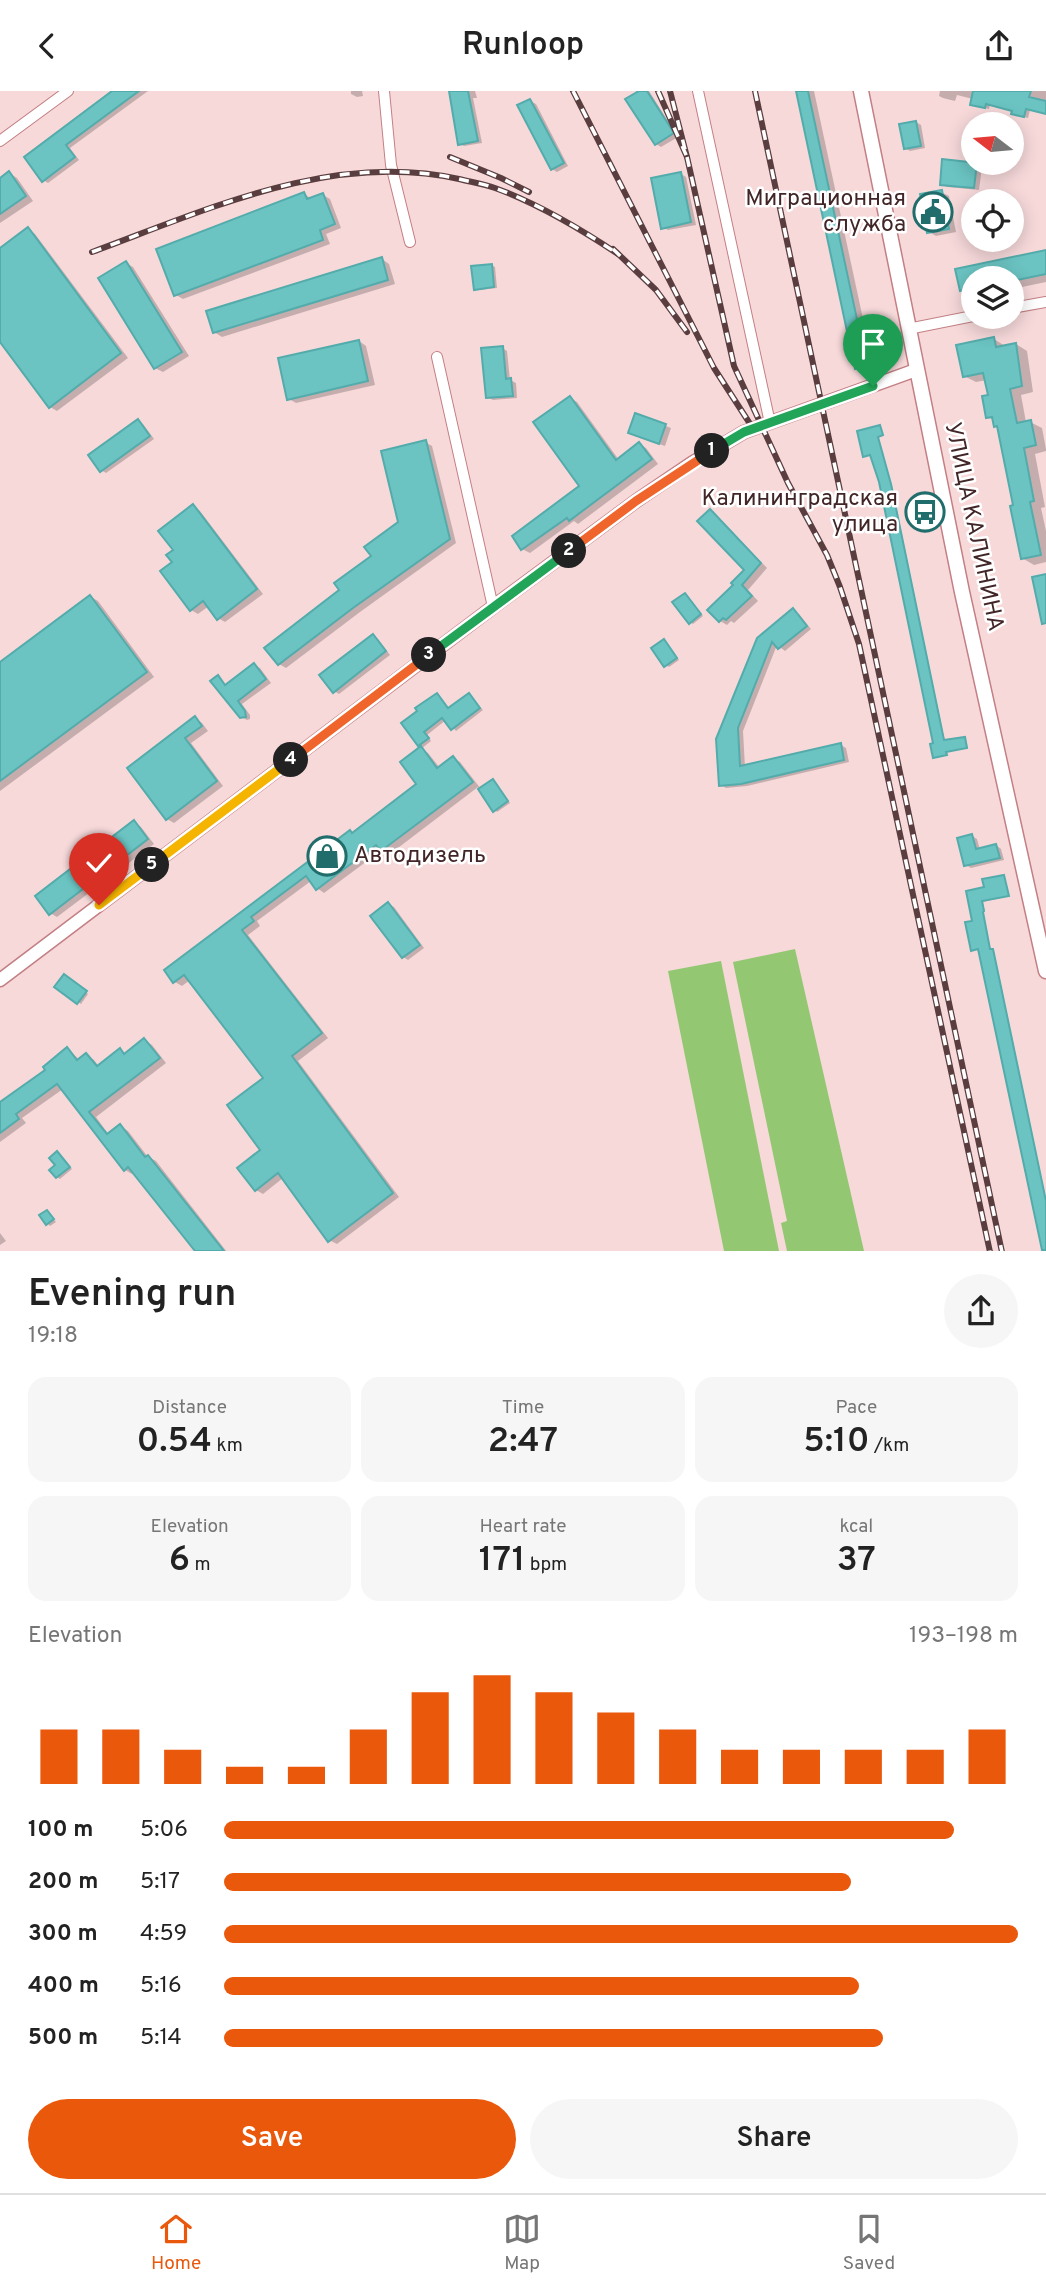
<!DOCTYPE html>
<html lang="en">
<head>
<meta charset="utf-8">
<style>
	body { margin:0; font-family:Overpass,sans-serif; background:#f6f6f6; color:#222; height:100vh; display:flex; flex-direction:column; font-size:26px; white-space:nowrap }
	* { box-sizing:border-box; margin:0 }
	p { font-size:23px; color:#767676 }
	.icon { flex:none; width:38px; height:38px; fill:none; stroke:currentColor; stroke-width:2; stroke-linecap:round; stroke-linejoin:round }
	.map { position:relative; height:1160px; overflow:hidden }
	.sheet { display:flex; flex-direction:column; background:#fff; flex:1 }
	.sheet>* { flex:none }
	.needle { width:46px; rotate:286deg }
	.tools { position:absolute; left:961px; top:21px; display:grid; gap:14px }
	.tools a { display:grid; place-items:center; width:63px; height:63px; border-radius:50%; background:#fff; box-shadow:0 4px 18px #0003; font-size:35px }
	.pin { position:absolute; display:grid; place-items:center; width:60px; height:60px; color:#fff; margin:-72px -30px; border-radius:50% 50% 50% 0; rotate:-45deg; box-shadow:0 0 7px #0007 }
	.pin .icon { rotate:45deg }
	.km { position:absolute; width:35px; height:35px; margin:-18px; border-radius:50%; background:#222; color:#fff; font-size:19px; line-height:35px; text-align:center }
	.round { display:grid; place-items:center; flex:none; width:74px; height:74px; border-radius:37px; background:#f6f6f6 }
	.summary { display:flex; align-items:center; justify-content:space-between; height:119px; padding:0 28px }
	h1 { font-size:38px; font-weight:600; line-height:52px }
	.metrics { display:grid; grid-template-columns:repeat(3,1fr); gap:10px; height:119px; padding:7px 28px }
	.metrics div { display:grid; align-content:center; border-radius:18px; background:#f6f6f6; text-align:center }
	.metrics b { font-size:35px; font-weight:600 }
	.metrics small { font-size:19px; font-weight:400 }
	.metrics p { font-size:19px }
	.chart { height:196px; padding:14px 28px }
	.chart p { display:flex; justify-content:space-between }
	.chart svg { width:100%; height:126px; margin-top:7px; stroke:#ea580c; stroke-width:6 }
	.action { display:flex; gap:14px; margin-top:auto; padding:14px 28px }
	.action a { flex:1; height:80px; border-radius:42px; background:#ea580c; color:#fff; font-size:28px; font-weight:600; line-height:80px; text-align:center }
	.action a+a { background:#f6f6f6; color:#222 }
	ul { padding:0 28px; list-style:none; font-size:23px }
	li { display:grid; grid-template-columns:112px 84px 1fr; align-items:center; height:52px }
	li i { height:18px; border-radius:9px; background:#ea580c }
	header { display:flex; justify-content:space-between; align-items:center; height:91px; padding:0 28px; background:#fff; font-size:32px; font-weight:600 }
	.tabs { display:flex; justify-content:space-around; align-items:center; height:98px; border-top:2px solid #e0e0e0; background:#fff; font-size:19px; color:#767676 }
	.tabs a { display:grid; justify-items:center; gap:4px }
	.tabs .current { color:#ea580c }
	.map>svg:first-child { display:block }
</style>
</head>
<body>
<header><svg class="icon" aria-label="back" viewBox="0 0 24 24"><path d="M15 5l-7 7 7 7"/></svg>Runloop<svg class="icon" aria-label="share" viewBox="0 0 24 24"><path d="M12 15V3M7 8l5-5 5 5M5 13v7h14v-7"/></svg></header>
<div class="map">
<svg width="1046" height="1161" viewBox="0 0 1046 1161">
	<rect width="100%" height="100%" fill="#f7d9da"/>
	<g fill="#93c772">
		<polygon points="795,858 864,1160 787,1160 781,1132 787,1130 733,871"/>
		<polygon points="721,870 779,1160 724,1160 668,880"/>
	</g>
	<g fill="#0003">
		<polygon points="116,0 148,0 70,57 79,69 48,92 43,89 26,67"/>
		<polygon points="351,0 362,0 363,5 357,6 351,3"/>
		<polygon points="451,0 475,0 477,7 473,7 482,52 464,55 460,53"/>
		<polygon points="636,0 649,0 678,46 661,56 656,53"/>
		<polygon points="798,0 814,0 874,279 864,281 857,277"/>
		<polygon points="940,0 1046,0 1046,23 1030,19 1028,27 1017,24 1014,20 990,14 989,18 975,15 973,8 957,4 955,10 943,7 939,5"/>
		<polygon points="530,10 536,13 568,75 557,81 552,78"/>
		<polygon points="916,31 921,34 925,57 910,60 905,57"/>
		<polygon points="976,73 982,76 979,99 947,96 941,93"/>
		<polygon points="9,82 17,87 33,110 0,132 0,89"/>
		<polygon points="681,83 686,86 696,134 668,139 662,136"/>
		<polygon points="941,101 949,105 956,141 936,145 929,141"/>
		<polygon points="304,103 312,108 323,104 330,108 341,137 326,143 330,153 183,208 176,204"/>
		<polygon points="28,138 35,143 128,267 57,320 50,316 0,248 0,159"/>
		<polygon points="1046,161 1046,191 1012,198 1012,187 973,187 973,206 961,199 957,179"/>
		<polygon points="382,168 389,173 395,193 222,246 214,241"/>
		<polygon points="126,172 133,176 189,265 163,281 155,277"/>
		<polygon points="491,174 495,176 497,197 479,199 476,198"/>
		<polygon points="994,248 1005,255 1016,253 1027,260 1033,301 1021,304 1026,331 1030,331 1042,337 1046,358 1046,360 1035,363 1045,416 1041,417 1046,440 1046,471 1034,474 1022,467 1015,416 1000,337 996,335 995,330 988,326 990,305 987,289 976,291 964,285"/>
		<polygon points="359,250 366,255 375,294 296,312 289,308"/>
		<polygon points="502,257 507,260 510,289 516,292 517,307 493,309 487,306"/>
		<polygon points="570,307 577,311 619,369 639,353 646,357 658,373 578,433 574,430 530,462 522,458 582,396"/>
		<polygon points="636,324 671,337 665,355 635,345"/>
		<polygon points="138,330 143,333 154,348 106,382 101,379"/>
		<polygon points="880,336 884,345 878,346 892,395 945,651 966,649 968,657 947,661 948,664 936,667 881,391 872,364 864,365"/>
		<polygon points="425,351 432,355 456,452 360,521 286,577 279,573 267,557 342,500 400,432"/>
		<polygon points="193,415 200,420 263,503 225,531 218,527 209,515 198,523 191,519 175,459"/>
		<polygon points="710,420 717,425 767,477 748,499 758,510 734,532 731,530 727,534 720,530 735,494 747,479"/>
		<polygon points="685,504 703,525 693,533 690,531"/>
		<polygon points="91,506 98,510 154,586 0,700 0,573"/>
		<polygon points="793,520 799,523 811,538 785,560 777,554 743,640 745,676 841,654 846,657 849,671 747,695 726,697 721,694 758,548"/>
		<polygon points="373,545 378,548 390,564 339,603 334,600"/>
		<polygon points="664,550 679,569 669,576 666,574"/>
		<polygon points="254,574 260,577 271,592 242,613 250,624 250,628 247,629 241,626 218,586 227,595"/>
		<polygon points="437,604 450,619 469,604 483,619 456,640 446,629 427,644 431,650 421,658 428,662 440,677 453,667 460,671 481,698 493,690 496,692 510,712 497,721 478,696 390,763 382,759 324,802 317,797 311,790 257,830 260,835 248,844 328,947 298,970 399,1106 337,1153 329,1149 283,1087 263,1103 256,1099 263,1059 266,988 190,889 182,895 175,891 166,880 419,693 402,672 423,656 419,654"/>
		<polygon points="195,627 202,632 208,640 191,652 223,695 174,732 167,728 129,677"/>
		<polygon points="134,731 141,736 154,753 57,826 50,822"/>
		<polygon points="972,745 977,748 980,759 996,754 1001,758 1004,769 971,777 966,774"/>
		<polygon points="1004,786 1009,805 983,811 985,821 983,821 991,860 994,860 1046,1108 1046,1161 1044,1161 980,858 972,859 974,831 986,798"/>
		<polygon points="388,813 394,816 424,857 408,869 403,866"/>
		<polygon points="68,887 88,903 81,913 78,911"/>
		<polygon points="144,949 152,954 166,972 96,1026 109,1044 120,1035 128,1040 148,1066 156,1070 227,1161 197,1161 135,1081 132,1083 125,1079 63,998 22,1027 26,1032 0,1051 0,1013 47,979 67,958 80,969 86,964 94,969 99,976 120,959 127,963"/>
		<polygon points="57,1062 72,1078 60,1088 57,1086"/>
		<polygon points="47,1121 56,1131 50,1135 41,1125"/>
		<polygon points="0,1142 6,1150 0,1154"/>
	</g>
	<g fill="#6bc4c2" stroke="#53acab" stroke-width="2">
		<polygon points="112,0 139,0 66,54 75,66 42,91 24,66"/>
		<polygon points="449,0 468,0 478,50 458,54"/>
		<polygon points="639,0 647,0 674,42 655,54 625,8"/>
		<polygon points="796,0 808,0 867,275 855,278"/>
		<polygon points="973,0 1031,0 1029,6 1046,10 1046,23 1026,18 1024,26 1011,23 1012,20 986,13 985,17 970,14"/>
		<polygon points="530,8 564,72 551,79 517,14"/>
		<polygon points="916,30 921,55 904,58 899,33"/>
		<polygon points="942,68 977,72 974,97 940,94"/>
		<polygon points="9,80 26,105 0,123 0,87"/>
		<polygon points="681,81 691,131 661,138 651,87"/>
		<polygon points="942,99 949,138 927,142 920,103"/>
		<polygon points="304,101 307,108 323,102 335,133 320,139 323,149 174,205 156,158"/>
		<polygon points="28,136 121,262 49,317 0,251 0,157"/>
		<polygon points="1046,159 1046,183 1012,190 1012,187 973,187 973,197 960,200 955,178"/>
		<polygon points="382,166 388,189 213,242 206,220"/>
		<polygon points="126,170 182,261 154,278 98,187"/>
		<polygon points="492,173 494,196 474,199 471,175"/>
		<polygon points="994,246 996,256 1016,252 1022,295 1010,298 1017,332 1031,329 1036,354 1024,357 1034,410 1030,411 1041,464 1021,468 1010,415 1013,414 997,335 994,336 992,326 986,327 982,305 988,304 983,282 963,286 956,254"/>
		<polygon points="359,249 368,290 287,309 278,267"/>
		<polygon points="503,255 506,288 511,287 513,305 486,307 481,257"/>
		<polygon points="570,305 616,369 639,351 652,368 569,430 567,427 521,459 512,445 579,395 533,331"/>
		<polygon points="635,322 666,333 659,353 628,342"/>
		<polygon points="138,328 150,345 100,381 88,364"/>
		<polygon points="880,334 883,344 878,346 891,393 944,649 965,646 967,657 946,661 947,664 933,667 930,653 933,652 879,391 870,364 863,366 857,340"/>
		<polygon points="426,349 450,448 353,517 278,574 264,557 339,499 334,492 371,465 364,456 398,431 381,360"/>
		<polygon points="193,413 257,498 217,529 203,510 190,520 160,480 172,471 166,464 173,459 158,440"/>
		<polygon points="710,418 761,472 742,494 752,505 726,529 723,527 719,531 707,519 733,494 731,492 744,479 697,430"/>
		<polygon points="1046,483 1046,532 1042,533 1032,486"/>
		<polygon points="685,502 701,523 689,533 672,511"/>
		<polygon points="90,504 147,581 0,690 0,571"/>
		<polygon points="793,517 807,535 778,558 772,551 738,637 740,675 841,652 844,669 741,693 719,695 716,648 757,547"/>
		<polygon points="373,543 386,560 333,602 319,584"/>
		<polygon points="664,548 677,567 664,576 651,557"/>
		<polygon points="254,572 266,588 238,610 245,620 246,626 240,627 210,590 218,584 225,594"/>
		<polygon points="437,602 448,617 469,602 480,617 451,639 442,627 424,641 429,647 418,655 401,632 417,620 415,617"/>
		<polygon points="195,625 202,635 185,647 217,690 166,729 127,677"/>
		<polygon points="421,655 437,677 453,665 473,691 381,760 376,754 316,799 306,785 251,826 254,830 242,839 322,942 292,965 393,1102 328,1151 278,1082 255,1100 237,1077 260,1059 227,1014 263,987 184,884 173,892 164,879 350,739 352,742 416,693 400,671"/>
		<polygon points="493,688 508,710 493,721 478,698"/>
		<polygon points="134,729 148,748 49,824 35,805"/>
		<polygon points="972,743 976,758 996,753 1000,767 964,775 957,747"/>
		<polygon points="1004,784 1009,805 982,810 984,820 983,821 990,858 993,858 1046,1110 1046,1159 1042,1159 978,858 971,860 965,831 972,830 966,800 984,796 982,788"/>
		<polygon points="388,811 420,854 402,867 370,825"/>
		<polygon points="64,883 87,900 77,913 54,896"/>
		<polygon points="144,947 160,967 89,1021 107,1043 120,1033 145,1066 148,1064 224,1160 195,1160 128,1076 124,1080 57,993 16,1023 19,1028 0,1042 0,1011 45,979 43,976 67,956 77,969 86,962 97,975 120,957 124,963"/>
		<polygon points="57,1060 70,1076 56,1087 49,1079 55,1074 49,1067"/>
		<polygon points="47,1119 54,1128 46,1134 39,1124"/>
	</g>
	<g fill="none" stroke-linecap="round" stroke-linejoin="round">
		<g stroke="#c37f84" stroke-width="12">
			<g id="minor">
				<polyline points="384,0 391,74 410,151"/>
				<polyline points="698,0 770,332"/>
				<polyline points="0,50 68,0"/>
				<polyline points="1012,217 1046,211"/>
				<polyline points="908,238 973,225"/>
				<polyline points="437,266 493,516"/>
			</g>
		</g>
		<g stroke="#c37f84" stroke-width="15">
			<polyline id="tertiary" points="0,889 493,516 636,410 692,372 744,341 916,279"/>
		</g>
		<g stroke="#c37f84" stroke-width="17">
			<polyline id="secondary" points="861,0 962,501 1046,880"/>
		</g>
		<use href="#minor" stroke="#fff" stroke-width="10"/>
		<use href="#tertiary" stroke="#fff" stroke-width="12"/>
		<use href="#secondary" stroke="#fff" stroke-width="14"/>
		<g stroke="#5a3e3f" stroke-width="6">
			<g id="rail">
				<polyline points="573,0 714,277 754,339"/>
				<polyline points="658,0 687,66 670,0"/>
				<polyline points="755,0 1002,1161"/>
				<polyline points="450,66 501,87 529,101"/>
				<polyline points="687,66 734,275 788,392 827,464 840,496 859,553 990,1161"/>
				<polyline points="613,158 656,199 687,241"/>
				<path d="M 92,161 C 209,118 332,60 459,88 C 471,91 484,93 495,97 C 539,113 579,137 618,163"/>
			</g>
		</g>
		<use href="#rail" stroke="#fff" stroke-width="3.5" stroke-dasharray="10" stroke-linecap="butt"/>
	</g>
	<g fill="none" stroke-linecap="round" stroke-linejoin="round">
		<g stroke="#fff" stroke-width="14">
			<polyline id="split-1" points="712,360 744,341 873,295"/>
		</g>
		<g stroke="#fff" stroke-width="14">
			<polyline id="split-2" points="569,460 636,410 712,360"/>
		</g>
		<g stroke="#fff" stroke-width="14">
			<polyline id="split-3" points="429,564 569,460"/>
		</g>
		<g stroke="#fff" stroke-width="14">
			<polyline id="split-4" points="291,669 429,564"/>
		</g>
		<g stroke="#fff" stroke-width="14">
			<polyline id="split-5" points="152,774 291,669"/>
		</g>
		<g stroke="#fff" stroke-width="14">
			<polyline id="split-6" points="99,814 152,774"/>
		</g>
		<use href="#split-1" stroke="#22a559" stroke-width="9"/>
		<use href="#split-2" stroke="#f0652b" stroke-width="9"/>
		<use href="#split-3" stroke="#22a559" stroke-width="9"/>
		<use href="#split-4" stroke="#f0652b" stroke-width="9"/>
		<use href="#split-5" stroke="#f5b400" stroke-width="9"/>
		<use href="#split-6" stroke="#f5b400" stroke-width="9"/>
	</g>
	<defs>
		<g id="civic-ring" transform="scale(2.0125)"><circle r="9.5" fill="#fff" stroke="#216d6c" stroke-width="1.5"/><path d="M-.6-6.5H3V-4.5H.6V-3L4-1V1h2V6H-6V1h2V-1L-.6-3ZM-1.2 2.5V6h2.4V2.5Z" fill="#216d6c"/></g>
		<g id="bus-ring" transform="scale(2.0125)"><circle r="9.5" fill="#fff" stroke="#216d6c" stroke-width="1.5"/><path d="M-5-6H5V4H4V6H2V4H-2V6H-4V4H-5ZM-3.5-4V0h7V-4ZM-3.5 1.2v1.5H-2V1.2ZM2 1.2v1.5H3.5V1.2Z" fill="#216d6c"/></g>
		<g id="shop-ring" transform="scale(2.0125)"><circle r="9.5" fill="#fff" stroke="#216d6c" stroke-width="1.5"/><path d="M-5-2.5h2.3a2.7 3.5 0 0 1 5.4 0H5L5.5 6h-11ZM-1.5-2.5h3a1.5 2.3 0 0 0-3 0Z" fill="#216d6c"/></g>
	</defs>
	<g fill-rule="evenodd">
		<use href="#civic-ring" x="933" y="121"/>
		<use href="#bus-ring" x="925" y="421"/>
		<use href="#shop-ring" x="327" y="765"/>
	</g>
	<g text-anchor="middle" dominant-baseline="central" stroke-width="5" stroke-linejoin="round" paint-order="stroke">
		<g font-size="23" fill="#412527" stroke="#fff" text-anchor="end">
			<text x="906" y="108">Миграционная<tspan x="906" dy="26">служба</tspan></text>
			<text x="898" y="408">Калининградская<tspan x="898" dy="26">улица</tspan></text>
			<text x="354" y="765" text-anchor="start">Автодизель</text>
		</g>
		<g font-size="23" fill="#412527" stroke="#fff">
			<text transform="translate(973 436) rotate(78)">УЛИЦА КАЛИНИНА</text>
		</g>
	</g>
</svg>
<div class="tools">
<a><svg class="needle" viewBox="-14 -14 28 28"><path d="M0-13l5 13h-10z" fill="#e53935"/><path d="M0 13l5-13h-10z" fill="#767676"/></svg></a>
<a><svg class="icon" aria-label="locate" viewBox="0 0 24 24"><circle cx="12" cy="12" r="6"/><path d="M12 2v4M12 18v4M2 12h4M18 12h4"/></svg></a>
<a><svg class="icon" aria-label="layers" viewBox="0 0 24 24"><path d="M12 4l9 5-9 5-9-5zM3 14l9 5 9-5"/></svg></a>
</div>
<div class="pin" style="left:873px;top:295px;background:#1e9e55"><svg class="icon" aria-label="arrive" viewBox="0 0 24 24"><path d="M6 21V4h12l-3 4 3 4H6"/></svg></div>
<div class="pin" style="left:99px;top:814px;background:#d93025"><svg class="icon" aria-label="check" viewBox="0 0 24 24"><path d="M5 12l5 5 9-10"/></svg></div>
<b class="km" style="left:712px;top:360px">1</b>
<b class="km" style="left:569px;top:460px">2</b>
<b class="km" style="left:429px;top:564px">3</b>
<b class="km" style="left:291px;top:669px">4</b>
<b class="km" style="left:152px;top:774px">5</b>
</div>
<section class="sheet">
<div class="summary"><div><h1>Evening run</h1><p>19:18</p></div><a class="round"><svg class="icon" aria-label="share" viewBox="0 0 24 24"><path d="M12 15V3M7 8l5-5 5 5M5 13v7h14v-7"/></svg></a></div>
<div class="metrics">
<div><p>Distance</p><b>0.54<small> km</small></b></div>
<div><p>Time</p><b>2:47</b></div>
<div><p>Pace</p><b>5:10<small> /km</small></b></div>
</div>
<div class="metrics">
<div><p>Elevation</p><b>6<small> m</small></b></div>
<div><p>Heart rate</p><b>171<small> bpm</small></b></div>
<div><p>kcal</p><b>37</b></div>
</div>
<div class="chart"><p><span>Elevation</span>193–198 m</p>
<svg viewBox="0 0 160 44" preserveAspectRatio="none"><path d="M5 44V25M15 44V25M25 44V32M35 44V38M45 44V38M55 44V25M65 44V12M75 44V6M85 44V12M95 44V19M105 44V25M115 44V32M125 44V32M135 44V32M145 44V32M155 44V25"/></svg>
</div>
<ul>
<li><b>100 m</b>5:06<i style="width:92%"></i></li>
<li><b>200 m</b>5:17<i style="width:79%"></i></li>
<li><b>300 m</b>4:59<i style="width:100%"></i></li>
<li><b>400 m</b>5:16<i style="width:80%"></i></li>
<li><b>500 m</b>5:14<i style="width:83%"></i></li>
</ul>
<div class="action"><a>Save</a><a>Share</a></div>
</section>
<nav class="tabs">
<a class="current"><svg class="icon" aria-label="home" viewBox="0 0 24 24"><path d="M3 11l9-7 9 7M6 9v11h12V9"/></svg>Home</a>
<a><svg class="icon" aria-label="map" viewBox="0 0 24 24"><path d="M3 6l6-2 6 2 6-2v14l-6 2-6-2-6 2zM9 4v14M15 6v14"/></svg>Map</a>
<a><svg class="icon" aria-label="saved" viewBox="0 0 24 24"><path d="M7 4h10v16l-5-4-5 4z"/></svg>Saved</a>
</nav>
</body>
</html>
